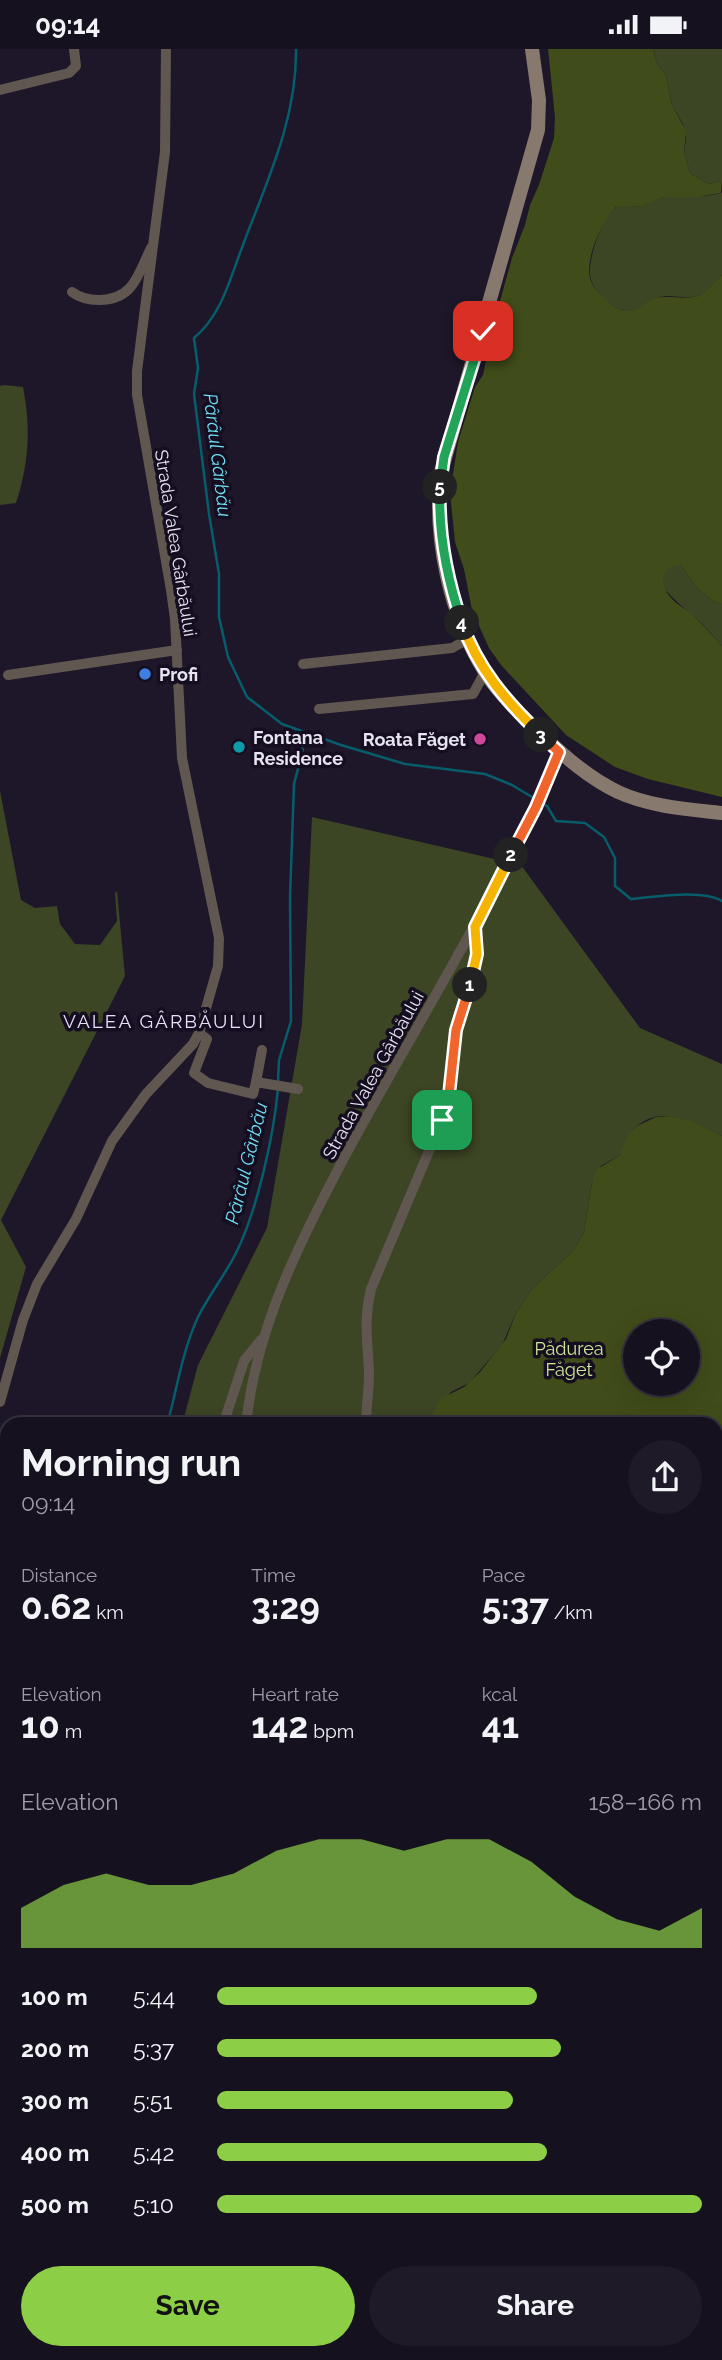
<!DOCTYPE html>
<html lang="en">
<head>
<meta charset="utf-8">
<style>
	body { margin:0; font-family:Raleway,sans-serif; background:#1f1a28; color:#f1f3f6; height:100vh; display:flex; flex-direction:column; font-size:26px; white-space:nowrap }
	* { box-sizing:border-box; margin:0 }
	p { font-size:23px; color:#9e9da4 }
	.icon { flex:none; width:38px; height:38px; fill:none; stroke:currentColor; stroke-width:2; stroke-linecap:round; stroke-linejoin:round }
	.map { position:relative; flex:1; overflow:hidden }
	.side { position:absolute; left:0px; top:1368px; width:723px; height:943px; display:flex; flex-direction:column; background:#16111f; border-radius:21px 21px 0 0; box-shadow:0 7px 28px #0002,0 0 0 2px #35313d }
	.side>* { flex:none }
	.buttons { position:absolute; left:623px; top:1270px; display:grid; gap:14px }
	.buttons a { display:grid; place-items:center; width:77px; height:77px; border-radius:50%; background:#16111f; box-shadow:0 7px 28px #0002,0 0 0 2px #35313d; font-size:35px }
	.pin { position:absolute; display:grid; place-items:center; width:60px; height:60px; color:#fff; margin:-30px; border-radius:14px; box-shadow:0 4px 10px #0006 }
	.km { position:absolute; width:35px; height:35px; margin:-18px; border-radius:50%; background:#222; color:#fff; font-size:19px; line-height:35px; text-align:center }
	.round { display:grid; place-items:center; flex:none; width:74px; height:74px; border-radius:37px; background:#1f1a28 }
	.headline { display:flex; align-items:center; justify-content:space-between; height:119px; padding:0 21px }
	h1 { font-size:38px; font-weight:700; line-height:52px }
	.metrics { display:grid; grid-template-columns:repeat(3,1fr); gap:10px; height:119px; padding:7px 21px }
	.metrics div { display:grid; align-content:center }
	.metrics b { font-size:35px; font-weight:700 }
	.metrics small { font-size:19px; font-weight:400 }
	.metrics p { font-size:19px }
	.chart { height:196px; padding:14px 21px }
	.chart p { display:flex; justify-content:space-between }
	.chart svg { width:100%; height:126px; margin-top:7px; fill:#8cce45; opacity:.7 }
	.action { display:flex; gap:14px; margin-top:auto; padding:14px 21px }
	.action a { flex:1; height:80px; border-radius:42px; background:#8cce45; color:#111; font-size:28px; font-weight:700; line-height:80px; text-align:center }
	.action a+a { background:#1f1a28; color:#f1f3f6 }
	ul { padding:0 21px; list-style:none; font-size:23px }
	li { display:grid; grid-template-columns:112px 84px 1fr; align-items:center; height:52px }
	li i { height:18px; border-radius:9px; background:#8cce45 }
	.status { display:flex; justify-content:space-between; align-items:center; height:49px; padding:0 35px; background:#16111f; direction:ltr }
	.status svg { height:19px; fill:currentColor }
	.map>svg:first-child { display:block }
</style>
</head>
<body>
<div class="status"><b>09:14</b><svg viewBox="0 0 49 12"><path d="M0 12V9h3v3zM5 12V6h3v6zM10 12V3h3v9zM15 12V0h3v12zM26 1h20v11H26zM47 4h2v5h-2z"/></svg></div>
<div class="map">
<svg width="722" height="2311" viewBox="0 0 722 2311">
	<rect width="100%" height="100%" fill="#1e1729"/>
	<g fill="#3c4524">
		<polygon points="653,0 722,0 722,132 708,135 690,124 684,103 686,89 683,75 672,56 666,26 657,15"/>
		<path d="M 722,144 L 722,226 C 714,232 708,244 698,247 C 686,251 673,245 660,248 C 650,251 642,261 632,262 C 614,264 592,243 590,226 C 588,211 602,166 617,158 C 623,155 631,158 638,157 C 647,156 654,150 663,148 C 683,146 702,149 722,144 Z"/>
		<path d="M 4,336 L 23,338 C 31,380 29,413 16,454 L 0,456 L 0,337 Z"/>
		<path d="M 674,516 L 681,516 L 697,539 L 713,552 L 722,555 L 722,597 C 713,587 705,577 695,568 C 685,558 639,529 674,516 Z"/>
		<polygon points="0,742 21,851 35,859 57,857 60,875 75,895 100,896 117,872 115,844 117,842 125,927 1,1171 26,1218 0,1309"/>
		<path d="M 312,768 L 521,816 L 640,979 L 722,1015 L 722,1087 C 697,1075 662,1054 636,1078 C 627,1086 626,1097 620,1106 L 601,1117 L 592,1134 L 584,1183 L 574,1201 L 532,1240 L 516,1264 L 502,1296 L 469,1334 L 451,1343 L 434,1363 L 434,1375 L 182,1376 L 198,1316 L 267,1179 L 302,975 Z"/>
		<polygon points="0,1626 7,1627 7,2237 0,2241"/>
		<polygon points="55,2305 139,2305 141,2311 53,2311"/>
		<polygon points="240,2305 370,2305 371,2311 242,2311"/>
	</g>
	<g fill="#404c19" fill-rule="evenodd">
		<path d="M 548,0 L 653,0 L 657,15 L 666,26 L 672,56 L 686,82 L 684,103 L 690,124 L 708,135 L 722,132 L 721,144 L 695,148 L 663,148 L 642,157 L 616,158 C 602,171 583,214 591,232 C 593,238 599,245 604,249 C 609,255 618,261 627,262 C 639,263 644,252 655,249 C 669,246 686,251 698,247 C 708,243 714,232 722,226 L 722,555 L 713,552 L 697,539 L 681,516 C 659,517 659,537 673,551 C 679,557 689,561 695,568 C 704,577 713,587 722,597 L 722,748 L 648,730 L 615,718 L 566,686 L 501,616 L 489,599 L 472,561 L 464,520 L 455,493 L 450,444 L 458,393 L 475,338 L 483,326 L 493,277 L 512,209 L 525,176 L 530,156 L 539,136 L 554,89 L 555,68 Z"/>
		<path d="M 671,1067 L 692,1072 L 722,1087 L 722,2311 L 371,2311 L 370,2305 L 716,2305 L 716,1376 L 434,1375 L 434,1363 L 440,1350 L 464,1338 L 480,1323 L 506,1290 L 516,1264 L 532,1240 L 574,1201 L 584,1183 L 592,1134 L 596,1121 L 620,1106 L 627,1087 L 637,1077 L 656,1068 ZM 635,1283 L 688,1283 L 688,1335 L 635,1335 Z"/>
		<polygon points="7,2237 7,2305 55,2305 53,2311 0,2311 0,2241"/>
		<polygon points="139,2305 240,2305 242,2311 141,2311"/>
	</g>
	<g fill="none" stroke-linecap="round" stroke-linejoin="round">
		<g stroke="#065d6b" stroke-width="2.5">
			<path d="M 296,0 C 297,70 267,132 243,196 C 230,229 222,266 194,289 L 198,319 L 194,345 L 209,465 L 219,525 L 219,568 L 228,608 L 247,648 L 282,675 L 341,696 L 405,715 L 485,725 L 512,736 L 547,757 L 556,772 L 585,774 L 604,788 L 615,809 L 615,837 L 631,850 C 655,848 702,840 722,852"/>
			<polyline points="278,1033 279,1011 291,972 290,849 294,735 303,701 296,680"/>
			<path d="M 167,1376 C 177,1340 182,1303 198,1268 C 209,1246 225,1226 236,1204 C 257,1162 274,1086 278,1039"/>
			<polyline points="0,1797 7,1791"/>
			<polyline points="0,2296 3,2297 0,2309"/>
		</g>
		<g stroke="#605750" stroke-width="10">
			<polyline points="0,41 69,24 76,17 74,0"/>
			<path d="M 72,243 C 80,249 90,251 99,251 C 134,251 138,225 151,199"/>
			<polyline points="303,615 452,599 468,590"/>
			<polyline points="8,626 177,601"/>
			<polyline points="319,660 473,645 485,623"/>
			<polyline points="199,984 207,990 194,1024 208,1034 253,1045 256,1033 298,1040"/>
			<polyline points="256,1033 262,1001"/>
			<polyline points="0,1353 23,1271 37,1235 76,1170 112,1092 146,1045 193,995 199,984 218,917 219,889 182,709 175,570 171,541 137,346 137,322 165,103 166,0"/>
			<polyline points="223,1376 244,1312 261,1291"/>
			<path d="M 246,1376 C 256,1279 299,1194 344,1109 C 398,1008 459,911 510,808 C 528,774 547,740 559,703"/>
			<path d="M 366,1376 C 366,1359 369,1342 369,1325 C 368,1293 363,1273 371,1240 L 442,1071 C 451,1043 449,1014 455,985 C 463,945 480,922 475,879"/>
			<polyline points="0,1405 7,1407"/>
			<polyline points="0,1578 7,1580"/>
			<polyline points="339,2305 340,2311"/>
			<polyline points="459,2305 459,2311"/>
		</g>
		<path stroke="#88796e" stroke-width="14" d="M 532,0 L 539,51 L 538,81 L 441,423 C 433,488 450,567 485,623 C 500,646 522,667 542,686 C 565,708 589,729 618,743 C 651,758 687,760 722,764"/>
	</g>
	<g fill="none" stroke-linecap="round" stroke-linejoin="round">
		<g stroke="#fff" stroke-width="14">
			<polyline id="split-1" points="442,1071 449,1046 456,981 470,936"/>
		</g>
		<g stroke="#fff" stroke-width="14">
			<polyline id="split-2" points="470,936 477,905 475,878 511,806"/>
		</g>
		<g stroke="#fff" stroke-width="14">
			<polyline id="split-3" points="511,806 536,758 559,703 541,686"/>
		</g>
		<g stroke="#fff" stroke-width="14">
			<path id="split-4" d="M 462,574 C 477,619 507,653 541,686"/>
		</g>
		<g stroke="#fff" stroke-width="14">
			<path id="split-5" d="M 440,438 C 438,484 447,530 462,574"/>
		</g>
		<g stroke="#fff" stroke-width="14">
			<polyline id="split-6" points="440,438 444,408 483,282"/>
		</g>
		<use href="#split-1" stroke="#f0652b" stroke-width="9"/>
		<use href="#split-2" stroke="#f5b400" stroke-width="9"/>
		<use href="#split-3" stroke="#f0652b" stroke-width="9"/>
		<use href="#split-4" stroke="#f5b400" stroke-width="9"/>
		<use href="#split-5" stroke="#22a559" stroke-width="9"/>
		<use href="#split-6" stroke="#22a559" stroke-width="9"/>
	</g>
	<circle fill="#3f7fe0" stroke="#150e20" stroke-width="2.5" cx="145" cy="625" r="7"/>
	<circle fill="#d1479c" stroke="#150e20" stroke-width="2.5" cx="480" cy="690" r="7"/>
	<circle fill="#0f9aa8" stroke="#150e20" stroke-width="2.5" cx="239" cy="698" r="7"/>
	<g text-anchor="middle" dominant-baseline="central" stroke-width="7" stroke-linejoin="round" paint-order="stroke">
		<g font-size="18" fill="#e8e3f0" stroke="#150e20">
			<text transform="translate(176 494) rotate(81)">Strada Valea Gârbăului</text>
			<text transform="translate(373 1026) rotate(-61)">Strada Valea Gârbăului</text>
		</g>
		<g font-size="18" font-weight="bold" fill="#e8e3f0" stroke="#150e20" text-anchor="start">
			<text x="159" y="625">Profi</text>
			<text x="253" y="688">Fontana<tspan x="253" dy="21">Residence</tspan></text>
			<text x="466" y="690" text-anchor="end">Roata Făget</text>
		</g>
		<g font-size="18" fill="#cee595" stroke="#150e20">
			<text x="569" y="1299">Pădurea<tspan x="569" dy="21">Făget</tspan></text>
		</g>
		<g font-size="19" font-style="italic" fill="#70def5" stroke="#150e20">
			<text transform="translate(218 406) rotate(83)">Pârâul Gârbău</text>
			<text transform="translate(246 1114) rotate(-76)">Pârâul Gârbău</text>
		</g>
		<g font-size="19" letter-spacing="2" fill="#e6def8" stroke="#150e20">
			<text x="164" y="972">VALEA GÂRBĂULUI</text>
		</g>
	</g>
</svg>
<div class="buttons">
<a><svg class="icon" aria-label="locate" viewBox="0 0 24 24"><circle cx="12" cy="12" r="6"/><path d="M12 2v4M12 18v4M2 12h4M18 12h4"/></svg></a>
</div>
<div class="pin" style="left:442px;top:1071px;background:#1e9e55"><svg class="icon" aria-label="arrive" viewBox="0 0 24 24"><path d="M6 21V4h12l-3 4 3 4H6"/></svg></div>
<div class="pin" style="left:483px;top:282px;background:#d93025"><svg class="icon" aria-label="check" viewBox="0 0 24 24"><path d="M5 12l5 5 9-10"/></svg></div>
<b class="km" style="left:470px;top:936px">1</b>
<b class="km" style="left:511px;top:806px">2</b>
<b class="km" style="left:541px;top:686px">3</b>
<b class="km" style="left:462px;top:574px">4</b>
<b class="km" style="left:440px;top:438px">5</b>
<section class="side">
<div class="headline"><div><h1>Morning run</h1><p>09:14</p></div><a class="round"><svg class="icon" aria-label="share" viewBox="0 0 24 24"><path d="M12 15V3M7 8l5-5 5 5M5 13v7h14v-7"/></svg></a></div>
<div class="metrics">
<div><p>Distance</p><b>0.62<small> km</small></b></div>
<div><p>Time</p><b>3:29</b></div>
<div><p>Pace</p><b>5:37<small> /km</small></b></div>
</div>
<div class="metrics">
<div><p>Elevation</p><b>10<small> m</small></b></div>
<div><p>Heart rate</p><b>142<small> bpm</small></b></div>
<div><p>kcal</p><b>41</b></div>
</div>
<div class="chart"><p><span>Elevation</span>158–166 m</p>
<svg viewBox="0 0 160 44" preserveAspectRatio="none"><path d="M0 44V30L10 22L20 18L30 22L40 22L50 18L60 10L70 6L80 6L90 10L100 6L110 6L120 14L130 26L140 34L150 38L160 30V44z"/></svg>
</div>
<ul>
<li><b>100 m</b>5:44<i style="width:66%"></i></li>
<li><b>200 m</b>5:37<i style="width:71%"></i></li>
<li><b>300 m</b>5:51<i style="width:61%"></i></li>
<li><b>400 m</b>5:42<i style="width:68%"></i></li>
<li><b>500 m</b>5:10<i style="width:100%"></i></li>
</ul>
<div class="action"><a>Save</a><a>Share</a></div>
</section>
</div>
</body>
</html>
